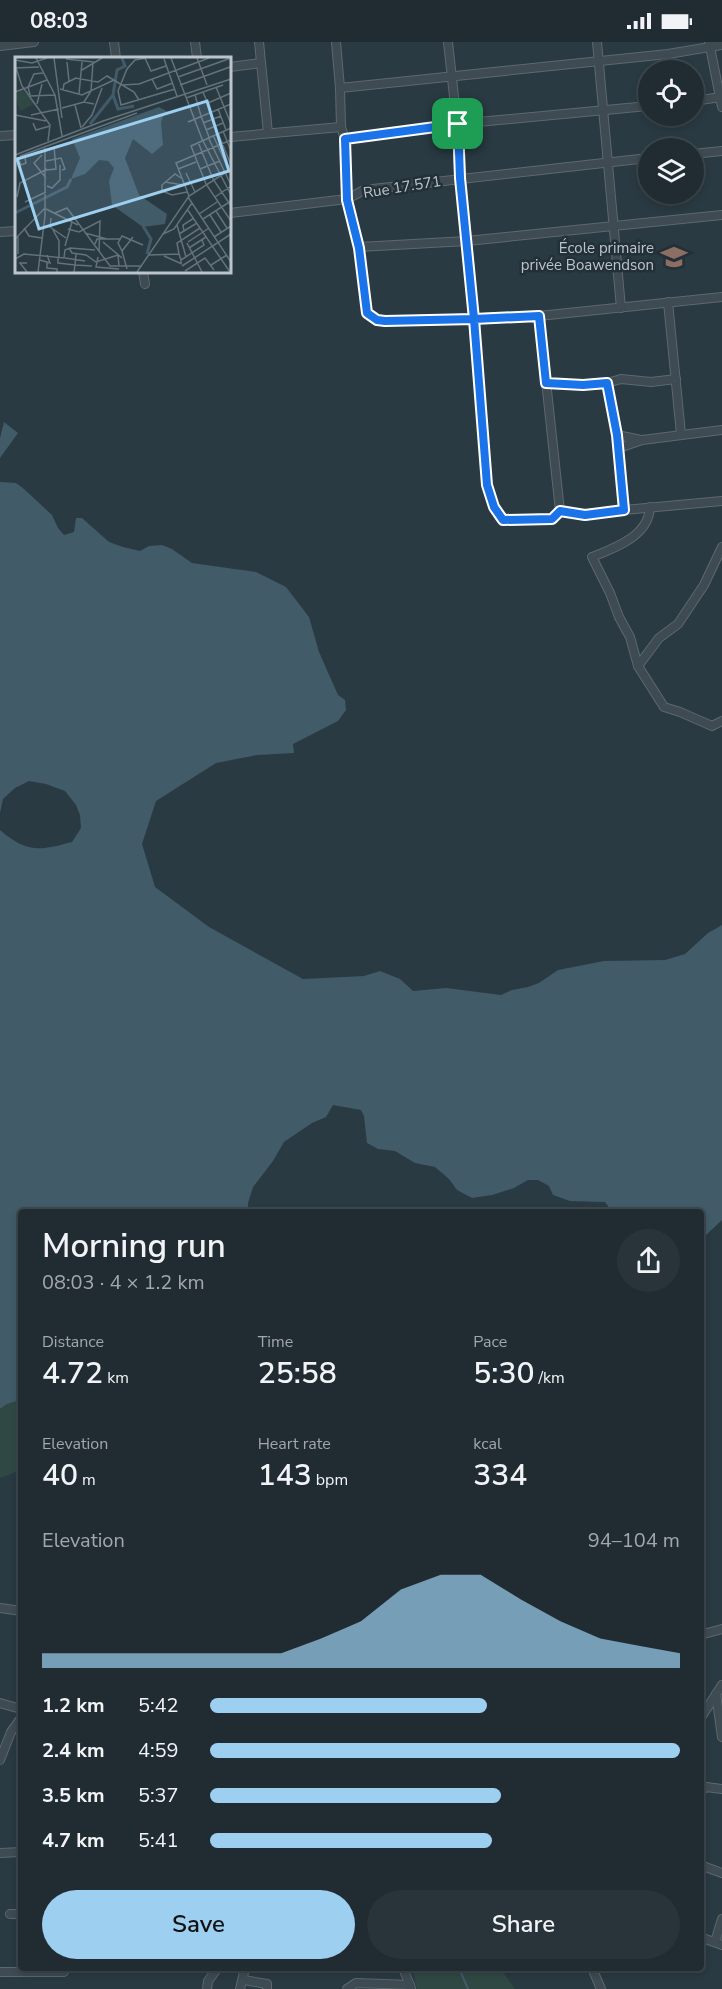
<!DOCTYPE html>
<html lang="en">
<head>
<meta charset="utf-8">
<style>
	body { margin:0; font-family:"Nunito Sans",sans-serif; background:#28343a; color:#f1f3f6; height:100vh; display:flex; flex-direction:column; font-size:22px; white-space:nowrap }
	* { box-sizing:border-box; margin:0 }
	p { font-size:20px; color:#a2a7ac }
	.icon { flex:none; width:33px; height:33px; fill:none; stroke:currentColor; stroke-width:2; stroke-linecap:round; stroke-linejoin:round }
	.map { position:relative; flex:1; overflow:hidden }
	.panel { position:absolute; left:18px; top:1167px; width:686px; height:762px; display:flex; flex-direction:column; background:#202c32; border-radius:6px; box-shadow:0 3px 9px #0003,0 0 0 2px #3d484d }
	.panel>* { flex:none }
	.buttons { position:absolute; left:638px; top:18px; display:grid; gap:12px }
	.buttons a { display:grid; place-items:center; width:66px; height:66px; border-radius:50%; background:#202c32; box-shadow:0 3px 9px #0003,0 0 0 2px #3d484d; font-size:30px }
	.pin { position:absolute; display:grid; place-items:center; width:51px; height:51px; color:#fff; margin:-26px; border-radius:12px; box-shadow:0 3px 9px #0006 }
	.round { display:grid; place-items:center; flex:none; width:63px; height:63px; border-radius:32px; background:#28343a }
	.summary { display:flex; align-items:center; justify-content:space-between; height:102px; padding:0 24px }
	h1 { font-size:33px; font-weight:600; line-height:45px }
	.metrics { display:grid; grid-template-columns:repeat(3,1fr); gap:9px; height:102px; padding:6px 24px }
	.metrics div { display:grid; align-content:center }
	.metrics b { font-size:30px; font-weight:600 }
	.metrics small { font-size:16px; font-weight:400 }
	.metrics p { font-size:16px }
	.chart { height:168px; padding:12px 24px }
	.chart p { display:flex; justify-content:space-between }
	.chart svg { width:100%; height:108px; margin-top:6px; fill:#9ccff0; opacity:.7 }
	.cta { display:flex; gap:12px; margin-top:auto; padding:12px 24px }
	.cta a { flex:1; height:69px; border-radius:36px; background:#9ccff0; color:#111; font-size:24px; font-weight:600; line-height:69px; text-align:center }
	.cta a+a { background:#28343a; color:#f1f3f6 }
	ul { padding:0 24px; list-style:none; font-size:20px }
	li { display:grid; grid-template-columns:96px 72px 1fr; align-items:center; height:45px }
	li i { height:15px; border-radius:8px; background:#9ccff0 }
	.status { display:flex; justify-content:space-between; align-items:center; height:42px; padding:0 30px; background:#202c32; direction:ltr }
	.status svg { height:16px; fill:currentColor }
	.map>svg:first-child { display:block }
</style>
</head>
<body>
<div class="status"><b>08:03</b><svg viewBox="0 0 49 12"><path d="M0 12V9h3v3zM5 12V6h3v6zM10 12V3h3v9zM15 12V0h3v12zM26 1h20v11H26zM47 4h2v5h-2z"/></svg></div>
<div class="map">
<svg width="722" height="1947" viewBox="0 0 722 1947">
	<rect width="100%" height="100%" fill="#2a3a42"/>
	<g fill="#304844">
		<polygon points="21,1358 21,1428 0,1436 0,1367 7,1362"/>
		<polygon points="412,1926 500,1926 515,1947 417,1947"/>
	</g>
	<g fill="#415b69">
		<polygon points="4,380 18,391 0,416 0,396"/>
		<path d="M 0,440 L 16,441 L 24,447 L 52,473 L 58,486 L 64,493 L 74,490 L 76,476 L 82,476 L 109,500 L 123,505 L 140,509 L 149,504 L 162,503 L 172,507 L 192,521 L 256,530 L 286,545 L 309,575 L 319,610 L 338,653 L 345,658 L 346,668 L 338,679 L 293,702 L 294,711 L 257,713 L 216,721 L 156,759 L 142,802 L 155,845 L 209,885 L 303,937 L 364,934 L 380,929 L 400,937 L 413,949 L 446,946 L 501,953 L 512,948 L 528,945 L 539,941 L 558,928 L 604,919 L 665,918 L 685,912 L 708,891 L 722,883 L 722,1178 L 705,1194 L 701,1194 L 700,1170 L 612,1170 L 605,1160 L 570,1159 L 553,1153 L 549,1144 L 538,1138 L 528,1138 L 514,1146 L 492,1153 L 472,1156 L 457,1148 L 449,1137 L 435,1125 L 415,1121 L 395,1109 L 378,1107 L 367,1101 L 364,1074 L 361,1068 L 333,1063 L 326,1075 L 312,1081 L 284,1100 L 273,1119 L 253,1145 L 248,1161 L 248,1170 L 21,1170 L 21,1358 L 7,1362 L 0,1367 L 0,788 C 27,811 39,809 72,800 L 81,786 L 80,773 L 76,763 L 65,749 L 46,742 L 29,739 L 15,746 L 3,757 L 0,771 Z"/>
	</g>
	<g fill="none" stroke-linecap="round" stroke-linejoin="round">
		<polyline stroke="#415b69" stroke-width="2" points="459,1926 468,1947"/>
		<g stroke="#5d686f" stroke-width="10">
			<g id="minor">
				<polyline points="114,0 116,16"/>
				<polyline points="195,0 197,16"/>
				<polyline points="259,0 268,91"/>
				<polyline points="336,0 340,46 341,85 345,97 347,157 359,205 367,271 377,278 385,279 539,274 722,255"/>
				<polyline points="448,0 457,82 487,443 494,465 503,478 552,477 560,469 585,473 624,468 722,459"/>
				<polyline points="597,0 621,266"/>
				<polyline points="709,0 722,65"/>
				<polyline points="0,4 34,0"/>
				<polyline points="230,25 261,21"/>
				<polyline points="340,46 668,12 722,3"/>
				<polyline points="693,59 722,55"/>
				<polyline points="0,94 16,93"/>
				<polyline points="230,95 341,85"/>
				<polyline points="345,97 457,82 648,64"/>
				<polyline points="693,112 722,109"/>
				<polyline points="230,171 347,157 364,148 648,116"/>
				<polyline points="0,190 16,189"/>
				<polyline points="359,205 467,199 722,173"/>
				<polyline points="143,230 145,242"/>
				<polyline points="668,260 681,392"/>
				<polyline points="539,274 560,469"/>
				<polyline points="545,341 583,343 607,341 621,337 651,340 676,337"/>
				<polyline points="607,341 617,393 624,468"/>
				<polyline points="617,393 641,398"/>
				<polyline points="619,406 642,398 722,388"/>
				<path d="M 650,465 C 649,494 615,506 592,515 L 610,551 L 619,575 L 630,595 L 638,624 L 664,665 L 680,670 L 712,684 L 722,679"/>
				<polyline points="638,624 659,596 678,582 704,543 722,505"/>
				<polyline points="0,1566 21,1569"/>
				<polyline points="700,1593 722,1587"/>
				<polyline points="716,1652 722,1695"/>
				<polyline points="0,1661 21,1667"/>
				<polyline points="700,1677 722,1643"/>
				<polyline points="0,1718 11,1690 21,1676"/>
				<polyline points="700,1750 706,1745 722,1747"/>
				<polyline points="0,1811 21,1810"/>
				<polyline points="700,1823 722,1831"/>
				<polyline points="10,1872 21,1872"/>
				<polyline points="700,1895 722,1903"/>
				<polyline points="715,1900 722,1877"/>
				<polyline points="403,1926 411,1946"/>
				<polyline points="592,1926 601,1947"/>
				<polyline points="0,1930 64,1930 64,1926"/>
				<polyline points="244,1938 267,1942 267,1947"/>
				<polyline points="207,1947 208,1939 217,1927"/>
				<polyline points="240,1947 245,1926"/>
				<polyline points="347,1947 356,1941 410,1943"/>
			</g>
		</g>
		<use href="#minor" stroke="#3e4b52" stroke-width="8"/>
	</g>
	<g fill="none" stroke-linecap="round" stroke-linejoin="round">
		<g stroke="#fff" stroke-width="12">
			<polyline id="route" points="458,82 345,97 347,158 359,206 367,271 377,278 385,279 474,277 487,443 494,465 503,478 552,477 560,469 585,473 624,468 617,393 607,341 583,343 546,341 539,274 474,277 460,136 458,82"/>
		</g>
		<use href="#route" stroke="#1a73e8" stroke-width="8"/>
	</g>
	<defs>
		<g id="school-bare" transform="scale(2.07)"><path d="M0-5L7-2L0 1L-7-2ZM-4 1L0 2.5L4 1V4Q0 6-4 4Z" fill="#8d6e63" stroke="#233037" stroke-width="2.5" paint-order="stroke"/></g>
	</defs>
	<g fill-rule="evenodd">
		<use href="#school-bare" x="674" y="215"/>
	</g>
	<g text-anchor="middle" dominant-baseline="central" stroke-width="5" stroke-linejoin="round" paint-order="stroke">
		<g font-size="15" fill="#bcc5cc" stroke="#233037">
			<text transform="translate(402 145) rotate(-9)">Rue 17.571</text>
		</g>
		<g font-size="15" fill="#bcc5cc" stroke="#233037" text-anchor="end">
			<text x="654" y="206">École primaire<tspan x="654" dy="17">privée Boawendson</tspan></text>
		</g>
	</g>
	<g transform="translate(15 15)">
		<rect width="216" height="216" fill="#2a3a42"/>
		<path d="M 7,33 L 21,46 L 5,54 L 0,38 Z" fill="#304844"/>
		<path d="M 144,50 L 155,56 L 149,57 L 146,65 L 148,88 L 137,97 L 118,82 L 110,101 L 124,138 L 152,157 L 150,167 L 128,170 L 97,148 L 94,124 L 99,111 L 93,104 L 84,103 L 70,117 L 56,122 L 65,101 L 57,82 Z" fill="#415b69"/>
		<path fill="none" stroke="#415b69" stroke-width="3" d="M 107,1 L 110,9 L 102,13 L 98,38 L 103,52 L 119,49M 75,67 L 98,38M 0,156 L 52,130 L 56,122M 128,169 L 136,182 L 132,197"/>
		<path fill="none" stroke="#647279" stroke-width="1.5" d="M 21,1 L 40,38 L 47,79M 39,1 L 47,61M 130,1 L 136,14 L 151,9M 131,1 L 120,3 L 112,12 L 103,34 L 106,48 L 160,32M 156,1 L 187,82 L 216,138M 182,1 L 192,28M 51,2 L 79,5M 149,2 L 162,39M 0,3 L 17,6 L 32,1M 52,5 L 54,24M 0,8 L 7,29 L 35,68 L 33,84M 0,11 L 24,10M 67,13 L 87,1M 163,20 L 216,1M 60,21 L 83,25 L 92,19 L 119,35 L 124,43M 137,22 L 142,32 L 158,26M 107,28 L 124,27 L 194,1M 165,28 L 215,10M 201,30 L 216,67M 45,32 L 67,38 L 99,23M 48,33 L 49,27 L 61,21M 0,35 L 32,23M 188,35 L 196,55M 64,37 L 67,5M 15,38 L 13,30 L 19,17 L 28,16M 180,38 L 186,59M 15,39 L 40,38M 171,41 L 208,28M 69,45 L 76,34 L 78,5M 193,46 L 216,36M 22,47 L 27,27M 60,48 L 66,71M 47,51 L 69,45 L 79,47M 203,52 L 211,73M 0,58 L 31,64M 16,58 L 44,52M 186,59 L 194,80M 173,65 L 216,47M 18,66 L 21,73 L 35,69M 188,66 L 206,59M 67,70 L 77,58 L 87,31M 216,71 L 176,89 L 191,127 L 216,164M 191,73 L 208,66M 208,74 L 216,94M 203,76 L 216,108M 198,78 L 216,118M 193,80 L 216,128M 183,85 L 198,122 L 216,149M 0,98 L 88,64 L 216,22M 27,98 L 19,106 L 31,121M 5,99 L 122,56M 3,100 L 6,108 L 11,106 L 10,101M 31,104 L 46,101 L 50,112 L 47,113M 163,112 L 181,105M 185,112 L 205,104M 31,113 L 41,112 L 39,90M 171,116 L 180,135M 166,121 L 160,117 L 147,128 L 147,134 L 157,138 L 172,135M 150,125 L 168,128M 32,129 L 37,131 L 45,123 L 45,108M 174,139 L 161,106 L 216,83M 2,140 L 5,126 L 32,112M 173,140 L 216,205M 200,140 L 216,129M 10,145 L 31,135M 31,152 L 63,168M 172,152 L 215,215M 201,154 L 212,171M 40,156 L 52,151 L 95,209 L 127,209M 184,157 L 202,145M 195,158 L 206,175M 36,161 L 35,170 L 51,181M 188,162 L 216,144M 162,168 L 171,200M 9,171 L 14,179 L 27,181M 53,172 L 64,175 L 85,164 L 84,195M 38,173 L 44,184 L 44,200M 169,174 L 168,168 L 179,161M 70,176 L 92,182M 148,177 L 159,172 L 177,146M 164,177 L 182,166M 3,179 L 3,197M 199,180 L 216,169M 0,182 L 30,151M 88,185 L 107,201M 173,185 L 194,171M 172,186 L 187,215M 80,187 L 82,182 L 105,182M 50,189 L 57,165M 54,191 L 57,196 L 71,198 L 81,205 L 103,198 L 104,209M 174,191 L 191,180M 107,194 L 103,186 L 107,179 L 128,188M 164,197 L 162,186 L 185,171M 134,198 L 164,197 L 166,203M 149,199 L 167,207M 83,200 L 81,210 L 104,212M 43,201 L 43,206 L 60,208 L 61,197M 50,201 L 70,204M 0,202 L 9,197 L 49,201 L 50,193 L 55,191 L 80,193M 25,203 L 35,206 L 32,198M 12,206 L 5,206 L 12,215M 32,206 L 32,211 L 42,212 L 42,215M 166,207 L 166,203 L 189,188 L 187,183M 196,208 L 212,198M 167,209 L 216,177M 112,212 L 107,194 L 118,180M 170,214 L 190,201 L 199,213M 23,215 L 30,159 L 30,91M 59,215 L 60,208 L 77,209M 122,215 L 174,139 L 216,112"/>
		<path fill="#9ccff0" fill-opacity="0.15" stroke="#9ccff0" stroke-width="3" d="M 192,44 L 214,114 L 24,172 L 2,102 Z"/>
		<rect width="216" height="216" fill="none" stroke="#bcc5cc" stroke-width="3"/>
	</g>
</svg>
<div class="buttons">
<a><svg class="icon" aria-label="locate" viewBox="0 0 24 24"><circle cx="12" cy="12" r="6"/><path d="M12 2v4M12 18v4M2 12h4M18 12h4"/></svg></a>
<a><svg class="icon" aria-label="layers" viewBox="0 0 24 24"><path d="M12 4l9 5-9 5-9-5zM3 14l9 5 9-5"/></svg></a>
</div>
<div class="pin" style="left:458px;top:82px;background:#1e9e55"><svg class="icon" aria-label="arrive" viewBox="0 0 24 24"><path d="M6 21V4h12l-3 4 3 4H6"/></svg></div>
<section class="panel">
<div class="summary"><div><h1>Morning run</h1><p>08:03 · 4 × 1.2 km</p></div><a class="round"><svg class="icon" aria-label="share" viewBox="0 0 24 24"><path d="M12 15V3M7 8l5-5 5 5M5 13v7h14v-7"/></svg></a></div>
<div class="metrics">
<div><p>Distance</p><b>4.72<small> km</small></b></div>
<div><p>Time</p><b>25:58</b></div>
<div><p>Pace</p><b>5:30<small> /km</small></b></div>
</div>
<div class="metrics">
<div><p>Elevation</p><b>40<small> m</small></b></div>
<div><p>Heart rate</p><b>143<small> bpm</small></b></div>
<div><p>kcal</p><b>334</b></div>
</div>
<div class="chart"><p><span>Elevation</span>94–104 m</p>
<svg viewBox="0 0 160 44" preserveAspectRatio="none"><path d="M0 44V38L10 38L20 38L30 38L40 38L50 38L60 38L70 32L80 25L90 12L100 6L110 6L120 16L130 25L140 32L150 35L160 38V44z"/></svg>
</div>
<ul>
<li><b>1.2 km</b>5:42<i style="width:59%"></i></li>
<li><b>2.4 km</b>4:59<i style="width:100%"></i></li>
<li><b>3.5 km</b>5:37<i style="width:62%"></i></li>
<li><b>4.7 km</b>5:41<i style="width:60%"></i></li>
</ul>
<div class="cta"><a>Save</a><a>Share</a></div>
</section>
</div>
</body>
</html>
